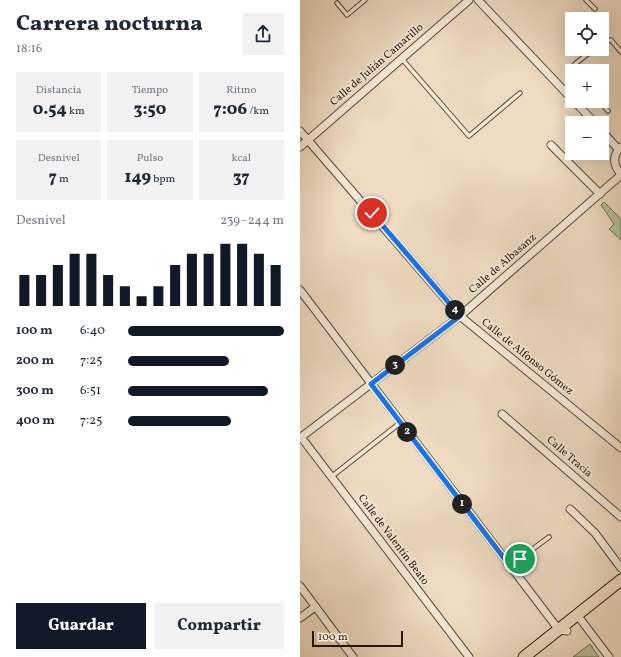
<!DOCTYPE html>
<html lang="es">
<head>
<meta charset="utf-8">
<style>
	body { margin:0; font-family:Vollkorn,serif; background:#f2f2f3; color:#1f2937; height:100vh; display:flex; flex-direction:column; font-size:15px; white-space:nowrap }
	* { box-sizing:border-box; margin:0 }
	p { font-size:13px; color:#747a83 }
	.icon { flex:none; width:22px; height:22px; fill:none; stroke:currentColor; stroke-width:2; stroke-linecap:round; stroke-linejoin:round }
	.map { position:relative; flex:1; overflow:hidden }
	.side { display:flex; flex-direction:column; background:#fff; width:300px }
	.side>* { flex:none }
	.fabs { position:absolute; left:265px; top:12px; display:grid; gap:8px }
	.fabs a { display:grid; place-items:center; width:44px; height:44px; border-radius:0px; background:#fff; box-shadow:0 4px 16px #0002; font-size:20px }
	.scale { position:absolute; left:12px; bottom:10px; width:91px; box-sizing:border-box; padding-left:4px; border:2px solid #25170e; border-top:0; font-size:11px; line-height:14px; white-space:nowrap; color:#25170e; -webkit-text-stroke:3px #f4e8d7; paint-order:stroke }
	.pin { position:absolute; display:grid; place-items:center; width:34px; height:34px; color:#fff; margin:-17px; border:2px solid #fff; border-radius:50%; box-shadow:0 1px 4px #0007 }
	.km { position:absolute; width:20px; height:20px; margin:-10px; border-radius:50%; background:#222; color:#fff; font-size:11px; line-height:20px; text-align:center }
	.round { display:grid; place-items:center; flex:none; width:42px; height:42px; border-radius:0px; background:#f2f2f3 }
	.head { display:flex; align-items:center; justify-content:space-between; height:68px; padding:0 16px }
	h1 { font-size:22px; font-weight:800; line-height:30px }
	.figures { display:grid; grid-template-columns:repeat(3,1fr); gap:6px; height:68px; padding:4px 16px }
	.figures div { display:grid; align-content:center; border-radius:0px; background:#f2f2f3; text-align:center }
	.figures b { font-size:17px; font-weight:800 }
	.figures small { font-size:11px; font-weight:400 }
	.figures p { font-size:11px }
	.chart { height:112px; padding:8px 16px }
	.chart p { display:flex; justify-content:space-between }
	.chart svg { width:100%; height:72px; margin-top:4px; stroke:#111827; stroke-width:6 }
	.cta { display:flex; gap:8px; margin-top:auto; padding:8px 16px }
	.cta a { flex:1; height:46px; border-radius:0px; background:#111827; color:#fff; font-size:16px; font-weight:800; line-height:46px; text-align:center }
	.cta a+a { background:#f2f2f3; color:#1f2937 }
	ul { padding:0 16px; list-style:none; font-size:13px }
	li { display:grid; grid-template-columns:64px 48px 1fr; align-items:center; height:30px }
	li i { height:10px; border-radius:5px; background:#111827 }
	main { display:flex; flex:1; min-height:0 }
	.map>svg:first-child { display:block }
</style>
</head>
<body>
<main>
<section class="side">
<div class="head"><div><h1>Carrera nocturna</h1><p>18:16</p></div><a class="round"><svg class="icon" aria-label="share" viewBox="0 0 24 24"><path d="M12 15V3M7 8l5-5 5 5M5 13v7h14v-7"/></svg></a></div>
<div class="figures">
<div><p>Distancia</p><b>0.54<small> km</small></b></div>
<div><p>Tiempo</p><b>3:50</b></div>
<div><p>Ritmo</p><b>7:06<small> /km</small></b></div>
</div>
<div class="figures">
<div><p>Desnivel</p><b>7<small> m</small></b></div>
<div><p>Pulso</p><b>149<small> bpm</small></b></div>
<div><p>kcal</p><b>37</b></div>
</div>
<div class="chart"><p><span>Desnivel</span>239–244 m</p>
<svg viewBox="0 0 160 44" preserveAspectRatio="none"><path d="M5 44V25M15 44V25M25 44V19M35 44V12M45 44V12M55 44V25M65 44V32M75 44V38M85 44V32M95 44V19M105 44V12M115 44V12M125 44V6M135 44V6M145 44V12M155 44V19"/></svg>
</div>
<ul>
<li><b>100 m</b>6:40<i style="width:100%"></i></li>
<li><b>200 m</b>7:25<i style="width:65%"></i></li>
<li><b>300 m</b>6:51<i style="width:90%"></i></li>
<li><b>400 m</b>7:25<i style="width:66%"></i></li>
</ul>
<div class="cta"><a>Guardar</a><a>Compartir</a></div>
</section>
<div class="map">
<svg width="321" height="657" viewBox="0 0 321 657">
	<rect width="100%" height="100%" fill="#eedbc1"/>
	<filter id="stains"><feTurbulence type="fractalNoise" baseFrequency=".005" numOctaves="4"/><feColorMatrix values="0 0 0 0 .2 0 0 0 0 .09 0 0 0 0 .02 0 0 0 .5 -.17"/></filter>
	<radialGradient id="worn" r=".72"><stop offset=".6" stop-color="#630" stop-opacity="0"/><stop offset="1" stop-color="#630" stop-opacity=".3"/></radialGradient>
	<g fill="#b3c197" stroke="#6c6c52">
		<polygon points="304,202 321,219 321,240 309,229 314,224 301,205"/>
		<polygon points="290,644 299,657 273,657"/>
	</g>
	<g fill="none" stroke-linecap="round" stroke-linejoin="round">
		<g stroke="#57483b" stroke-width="5.5">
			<g id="lane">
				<polyline points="286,0 295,9"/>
				<polyline points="37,3 47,15 65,0"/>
				<polyline points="302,43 305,41 311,40 321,52"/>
				<polyline points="102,59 169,136 220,93"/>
				<polyline points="276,71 273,68 275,64 294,49"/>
				<polyline points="300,101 308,111"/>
				<polyline points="31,477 100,423"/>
				<polyline points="210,566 249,537"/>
			</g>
		</g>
		<g stroke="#57483b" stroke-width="9">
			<g id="street">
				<polyline points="178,0 272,99"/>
				<polyline points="274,101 295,123"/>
				<polyline points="0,131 160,316 321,448"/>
				<polyline points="302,131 318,149"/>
				<polyline points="251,145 300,194"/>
				<polyline points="0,147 169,0"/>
				<path d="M 321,147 C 312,155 313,166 321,174"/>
				<polyline points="0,290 259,630 267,631"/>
				<polyline points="202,414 321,517"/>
				<polyline points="1,437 169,657"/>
				<polyline points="0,438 160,316 321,175"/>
				<polyline points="270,509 295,533 321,568"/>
				<polyline points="0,586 53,657"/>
				<polyline points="0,618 15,607"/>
				<polyline points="281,620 309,657"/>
			</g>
		</g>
		<g stroke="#25170e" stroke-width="13">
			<polyline id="primary" points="224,657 321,580"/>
		</g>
		<use href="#lane" stroke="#f4e8d7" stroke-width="3.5"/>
		<use href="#street" stroke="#f4e8d7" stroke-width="7"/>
		<use href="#primary" stroke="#eedbc1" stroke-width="11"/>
	</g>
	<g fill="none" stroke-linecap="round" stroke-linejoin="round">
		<g stroke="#fff" stroke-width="8">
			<polyline id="route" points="72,213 160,316 71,384 210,566 220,559"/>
		</g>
		<use href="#route" stroke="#1a73e8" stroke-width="5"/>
	</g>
	<g text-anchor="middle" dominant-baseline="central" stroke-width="3.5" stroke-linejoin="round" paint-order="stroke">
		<g font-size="11" fill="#25170e" stroke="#f4e8d7">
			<text transform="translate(77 65) rotate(-41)">Calle de Julián Camarillo</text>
			<text transform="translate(203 264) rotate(-41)">Calle de Albasanz</text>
			<text transform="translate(227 357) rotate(39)">Calle de Alfonso Gómez</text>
			<text transform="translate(269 457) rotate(41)">Calle Tracia</text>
			<text transform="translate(93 540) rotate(53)">Calle de Valentín Beato</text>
		</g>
	</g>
	<rect width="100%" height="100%" filter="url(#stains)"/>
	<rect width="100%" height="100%" fill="url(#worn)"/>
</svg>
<div class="fabs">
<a><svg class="icon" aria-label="locate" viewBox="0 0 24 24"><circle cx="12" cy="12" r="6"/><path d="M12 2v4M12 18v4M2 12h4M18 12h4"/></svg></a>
<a>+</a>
<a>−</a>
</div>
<div class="scale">100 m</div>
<div class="pin" style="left:220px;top:559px;background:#1e9e55"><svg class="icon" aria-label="arrive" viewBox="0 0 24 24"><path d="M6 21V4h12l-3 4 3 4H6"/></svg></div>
<div class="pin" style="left:72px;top:213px;background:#d93025"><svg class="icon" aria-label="check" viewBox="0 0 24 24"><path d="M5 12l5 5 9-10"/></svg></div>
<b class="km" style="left:162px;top:504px">1</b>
<b class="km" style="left:107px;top:432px">2</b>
<b class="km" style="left:95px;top:365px">3</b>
<b class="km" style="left:155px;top:310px">4</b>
</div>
</main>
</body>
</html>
